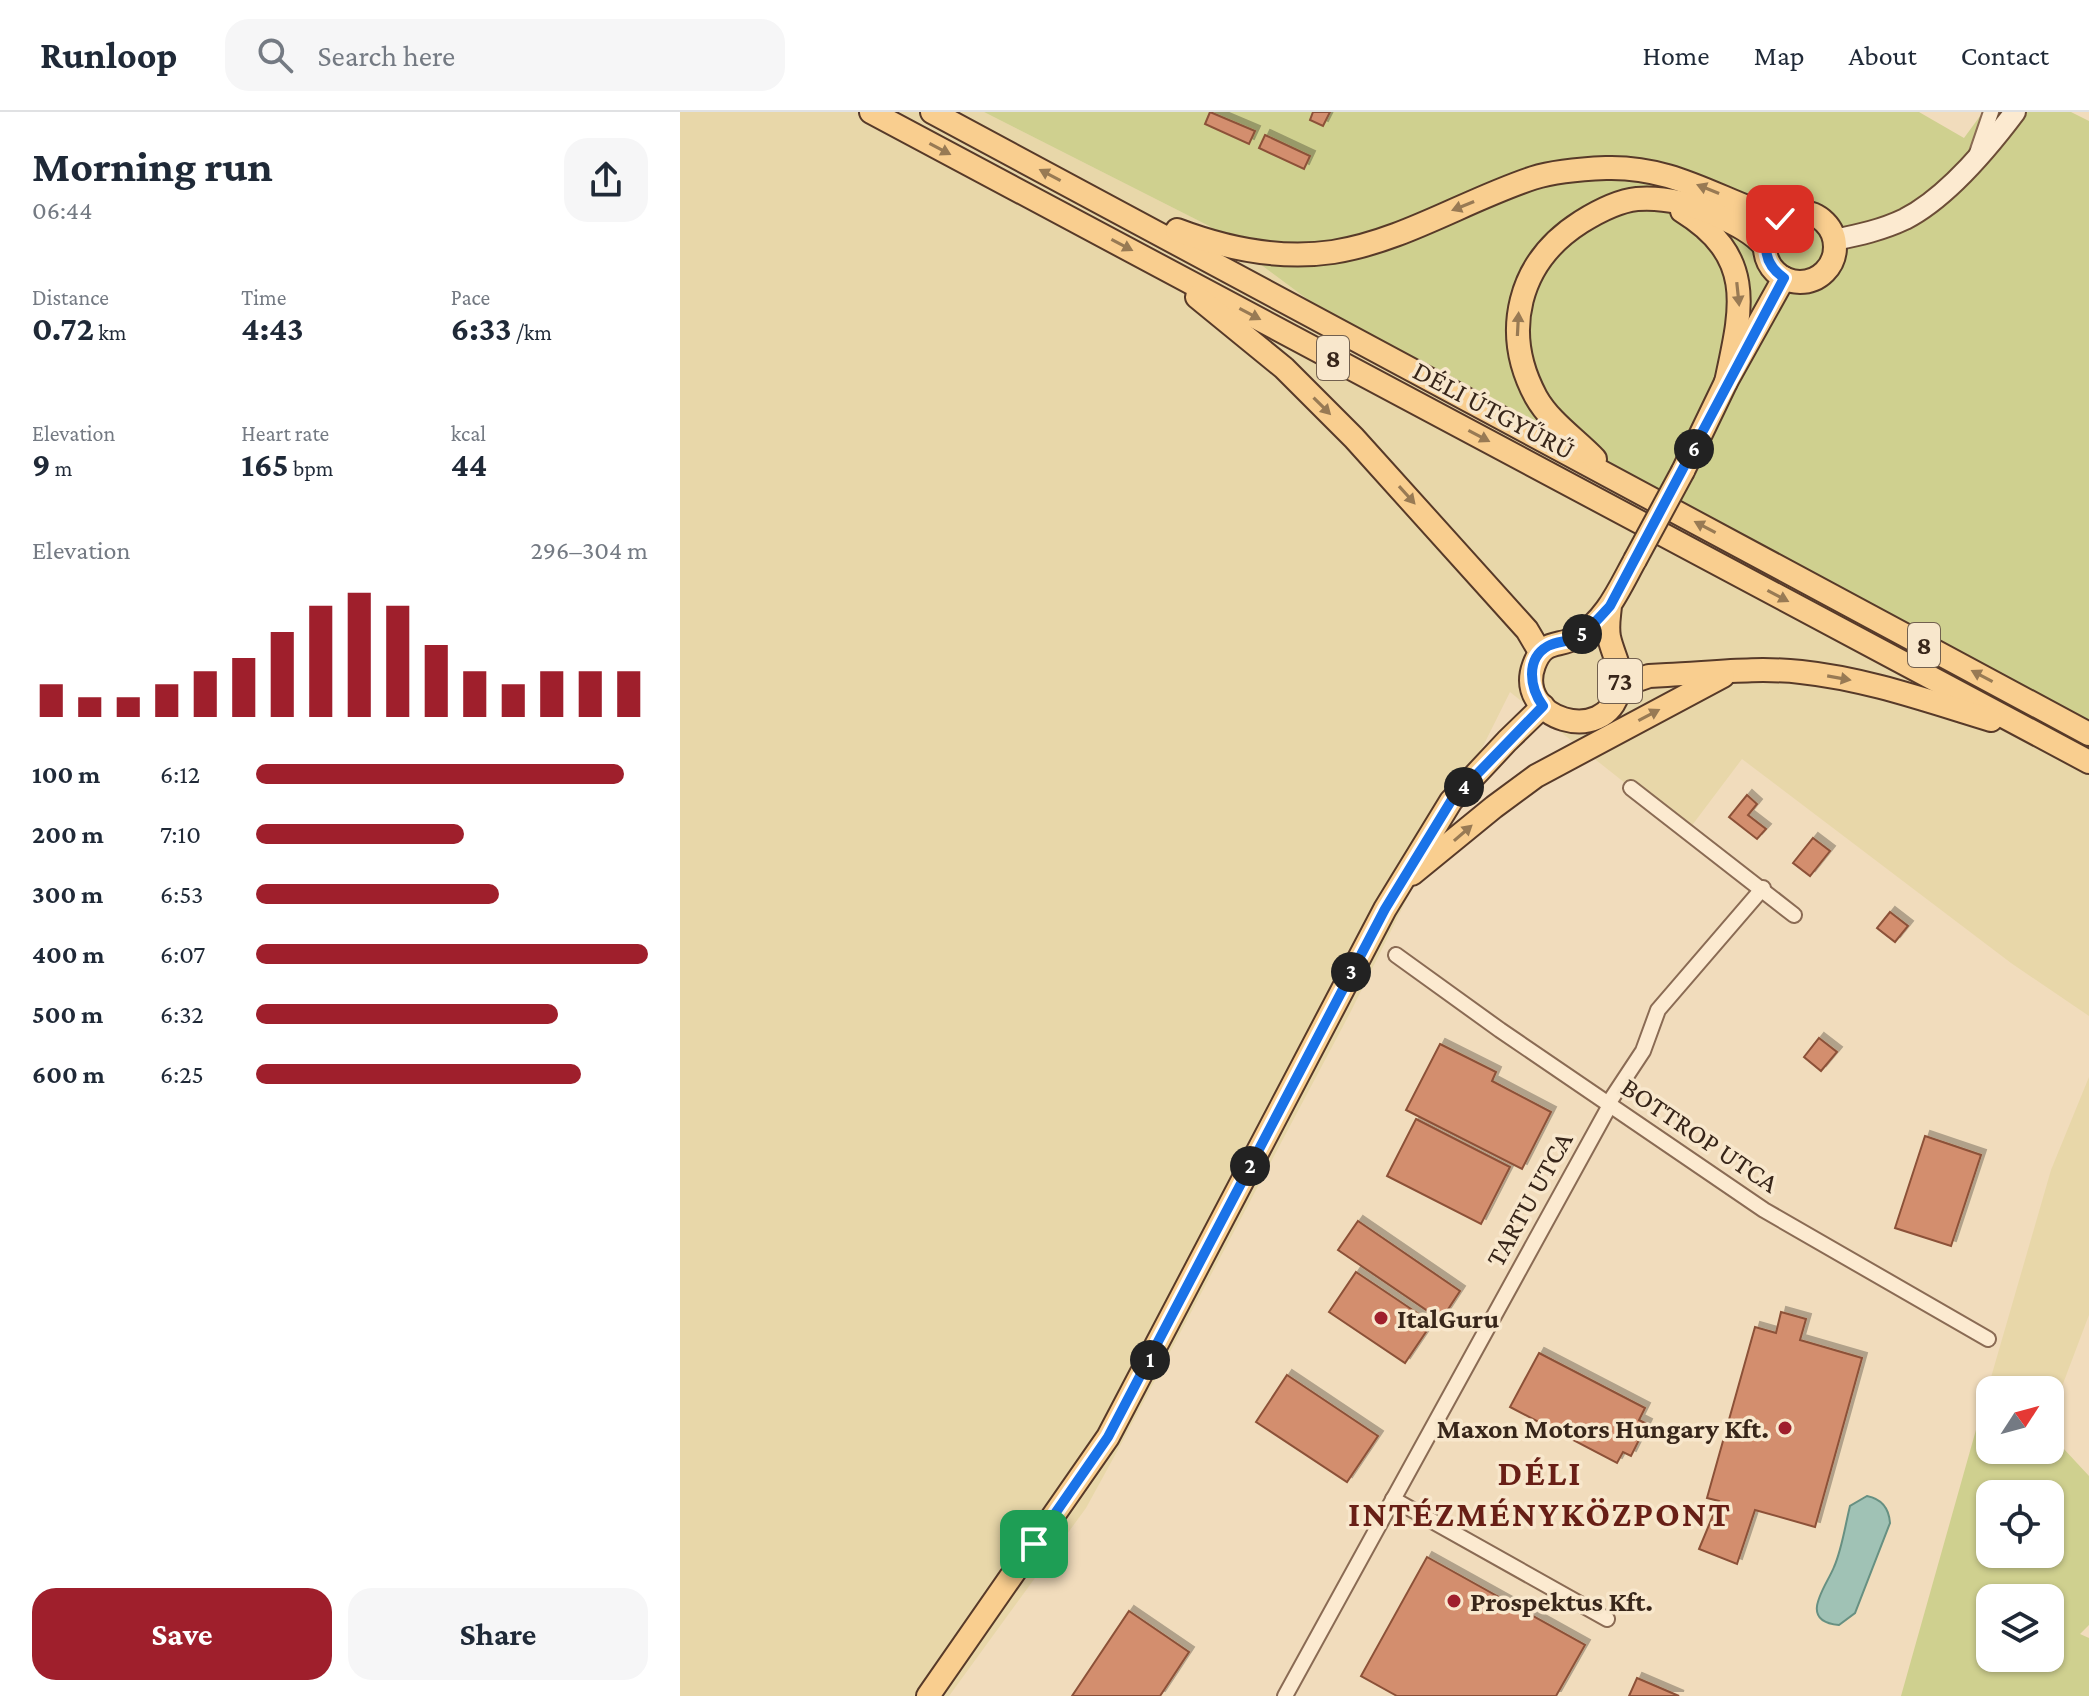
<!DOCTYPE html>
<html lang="en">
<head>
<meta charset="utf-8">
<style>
	body { margin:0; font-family:"Crimson Pro",serif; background:#f6f6f7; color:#1f2937; height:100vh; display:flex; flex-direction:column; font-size:30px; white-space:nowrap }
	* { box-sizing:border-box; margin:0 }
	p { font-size:26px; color:#747a83 }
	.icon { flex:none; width:44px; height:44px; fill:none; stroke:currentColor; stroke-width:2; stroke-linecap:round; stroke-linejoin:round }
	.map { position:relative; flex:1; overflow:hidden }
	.sheet { display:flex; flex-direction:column; background:#fff; width:680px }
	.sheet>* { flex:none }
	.needle { width:52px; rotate:54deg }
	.controls { position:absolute; left:1296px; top:1264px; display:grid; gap:16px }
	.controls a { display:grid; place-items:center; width:88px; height:88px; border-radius:16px; background:#fff; box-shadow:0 2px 6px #0004; font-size:40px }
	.pin { position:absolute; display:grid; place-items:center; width:68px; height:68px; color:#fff; margin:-34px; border-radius:16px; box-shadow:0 4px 12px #0006 }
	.km { position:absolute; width:40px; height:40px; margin:-20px; border-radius:50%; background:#222; color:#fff; font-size:22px; line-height:40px; text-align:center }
	.round { display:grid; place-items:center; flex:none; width:84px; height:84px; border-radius:24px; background:#f6f6f7 }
	.headline { display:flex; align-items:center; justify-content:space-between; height:136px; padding:0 32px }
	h1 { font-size:44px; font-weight:700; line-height:60px }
	.figures { display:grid; grid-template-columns:repeat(3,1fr); gap:12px; height:136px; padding:8px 32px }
	.figures div { display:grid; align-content:center }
	.figures b { font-size:34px; font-weight:700 }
	.figures small { font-size:22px; font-weight:400 }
	.figures p { font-size:22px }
	.chart { height:224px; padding:16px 32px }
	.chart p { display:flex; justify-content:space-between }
	.chart svg { width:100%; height:144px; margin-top:8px; stroke:#9f1f2c; stroke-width:6 }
	.cta { display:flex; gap:16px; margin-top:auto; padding:16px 32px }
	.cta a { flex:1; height:92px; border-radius:24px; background:#9f1f2c; color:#fff; font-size:32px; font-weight:700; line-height:92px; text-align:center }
	.cta a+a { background:#f6f6f7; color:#1f2937 }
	ul { padding:0 32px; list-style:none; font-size:26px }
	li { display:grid; grid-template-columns:128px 96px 1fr; align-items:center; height:60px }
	li i { height:20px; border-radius:10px; background:#9f1f2c }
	header { display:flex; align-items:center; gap:48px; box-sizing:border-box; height:112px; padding:0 40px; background:#fff; border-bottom:2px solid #e0e1e3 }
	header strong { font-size:38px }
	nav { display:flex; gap:44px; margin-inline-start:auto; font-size:28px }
	.search { width:560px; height:72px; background:#f6f6f7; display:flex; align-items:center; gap:20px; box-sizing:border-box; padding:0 28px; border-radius:24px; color:#747a83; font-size:30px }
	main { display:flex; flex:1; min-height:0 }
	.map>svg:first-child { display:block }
</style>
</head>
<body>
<header>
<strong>Runloop</strong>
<div class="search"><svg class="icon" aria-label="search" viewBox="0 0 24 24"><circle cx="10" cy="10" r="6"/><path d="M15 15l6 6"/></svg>Search here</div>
<nav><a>Home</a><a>Map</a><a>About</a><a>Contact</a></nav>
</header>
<main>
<section class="sheet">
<div class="headline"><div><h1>Morning run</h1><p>06:44</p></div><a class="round"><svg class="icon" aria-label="share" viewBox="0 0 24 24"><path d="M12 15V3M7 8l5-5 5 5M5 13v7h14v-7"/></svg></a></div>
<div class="figures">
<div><p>Distance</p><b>0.72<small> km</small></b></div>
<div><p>Time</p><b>4:43</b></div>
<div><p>Pace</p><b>6:33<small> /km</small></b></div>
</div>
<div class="figures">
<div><p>Elevation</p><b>9<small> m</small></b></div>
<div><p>Heart rate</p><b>165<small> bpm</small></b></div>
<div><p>kcal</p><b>44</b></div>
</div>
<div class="chart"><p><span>Elevation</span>296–304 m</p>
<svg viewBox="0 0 160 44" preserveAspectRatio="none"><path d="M5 44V34M15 44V38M25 44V38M35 44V34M45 44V30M55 44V26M65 44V18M75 44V10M85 44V6M95 44V10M105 44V22M115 44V30M125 44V34M135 44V30M145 44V30M155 44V30"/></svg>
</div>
<ul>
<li><b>100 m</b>6:12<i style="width:94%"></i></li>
<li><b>200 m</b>7:10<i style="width:53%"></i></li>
<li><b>300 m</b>6:53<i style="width:62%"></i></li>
<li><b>400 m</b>6:07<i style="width:100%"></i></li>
<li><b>500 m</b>6:32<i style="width:77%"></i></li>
<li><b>600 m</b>6:25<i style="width:83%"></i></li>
</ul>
<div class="cta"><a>Save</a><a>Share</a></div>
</section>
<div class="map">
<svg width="1409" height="1584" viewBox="0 0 1409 1584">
	<defs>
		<filter id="shadow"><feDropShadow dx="5" dy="-5" stdDeviation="0" flood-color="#0004"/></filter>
	</defs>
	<rect width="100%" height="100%" fill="#f1dcbc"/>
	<g fill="#e8d7a9">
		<polygon points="0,0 304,0 529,114 658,210 1409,637 1409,904 1331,851 1062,647 1007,720 830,580 670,901 440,1334 406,1396 269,1584 0,1584"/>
		<polygon points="1409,965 1409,1203 1370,1306 1370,1278 1310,1278 1310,1296 1303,1293 1371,1058"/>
	</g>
	<g fill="#cfd08f" fill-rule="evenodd">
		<polygon points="304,0 1239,0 1284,26 1303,0 1391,0 1409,9 1409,637 658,210 529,114"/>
		<path d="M 1303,1293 L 1310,1296 L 1310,1338 L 1370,1338 L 1370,1322 L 1409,1364 L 1409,1513 L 1400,1522 L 1409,1526 L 1409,1584 L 1221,1584 ZM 1370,1382 L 1370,1442 L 1310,1442 L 1310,1382 ZM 1310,1486 L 1370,1486 L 1370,1546 L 1310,1546 Z"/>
	</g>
	<path fill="#a0c2b5" stroke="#679082" stroke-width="2" d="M 1187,1384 C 1202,1387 1209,1396 1210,1411 L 1175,1501 L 1159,1513 C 1117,1509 1146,1475 1154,1455 C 1162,1437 1165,1414 1170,1394 Z"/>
	<g fill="#d38e6e" stroke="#8c5138" stroke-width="2" filter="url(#shadow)">
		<polygon points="530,0 575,19 569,32 525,12"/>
		<polygon points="633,0 650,0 643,14 630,8"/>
		<polygon points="585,23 630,44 624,57 579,36"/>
		<polygon points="1067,683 1077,692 1068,703 1086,717 1077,727 1049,705"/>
		<polygon points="1133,726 1150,739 1130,764 1113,751"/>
		<polygon points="1210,800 1228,814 1215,830 1197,816"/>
		<polygon points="1139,926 1157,940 1141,959 1124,945"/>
		<polygon points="760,932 816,960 812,969 871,1000 842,1057 726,998"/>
		<polygon points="736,1007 830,1055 801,1112 707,1064"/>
		<polygon points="1245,1024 1301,1043 1271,1134 1215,1116"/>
		<polygon points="678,1109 780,1179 761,1208 658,1138"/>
		<polygon points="676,1160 752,1211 725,1251 649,1200"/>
		<polygon points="1101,1200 1126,1207 1120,1228 1182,1246 1135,1415 1075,1398 1057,1452 1019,1437 1039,1389 1027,1386 1075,1215 1096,1221"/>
		<polygon points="859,1241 965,1296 959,1308 967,1312 951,1344 943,1340 937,1351 830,1295"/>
		<polygon points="607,1263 698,1324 667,1370 576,1310"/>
		<polygon points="747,1445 905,1533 876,1584 717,1584 681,1564"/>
		<polygon points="449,1499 509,1540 480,1584 392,1584"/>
		<polygon points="957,1566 999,1584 949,1584"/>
	</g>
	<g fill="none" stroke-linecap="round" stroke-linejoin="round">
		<g stroke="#8a6b54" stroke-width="18">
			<g id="street">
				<polyline points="1297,41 1311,0"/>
				<polyline points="951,676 1114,803"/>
				<polyline points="716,843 820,918 1084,1098 1308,1227"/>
				<polyline points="928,992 963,939 978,898 1083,776"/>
				<polyline points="713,1387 927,1507"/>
				<polyline points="605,1584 930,993"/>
			</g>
		</g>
		<g stroke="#6c4d37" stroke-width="24">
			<path id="secondary" d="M 1154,128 C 1179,123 1202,118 1225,107 C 1266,86 1308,36 1335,0"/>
		</g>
		<g stroke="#573a29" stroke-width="26">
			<g id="primary">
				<polyline points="191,0 1409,650"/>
				<polyline points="252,0 1409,622"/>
				<path d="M 1002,99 C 1076,145 1062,196 1046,270"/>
				<circle cx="1120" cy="135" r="35"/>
				<path d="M 497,118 C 547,137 599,148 653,140 C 723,129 786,88 853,66 C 875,59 902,57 926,56 C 995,54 1038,88 1100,107"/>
				<polyline points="517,185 604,256 674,326 847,518 860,540"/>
				<path d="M 915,347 C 896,327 870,310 856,285 C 821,220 838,150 901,110 C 917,100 938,89 957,87 C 983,85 1011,92 1034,102 C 1053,111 1073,120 1085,135"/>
				<polyline points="1003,359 1046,270 1104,166"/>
				<path d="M 930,494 C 929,505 927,514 929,525 C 933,544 944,558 939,578 C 925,635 834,607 854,553 C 864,526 879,536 897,525 C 926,509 940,475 955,448"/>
				<path d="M 940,574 L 969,564 L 987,563 C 1031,561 1077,555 1121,560 C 1187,567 1248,589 1311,608"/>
				<polyline points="732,762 814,695 856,664 1043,564"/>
				<polyline points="248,1584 428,1325 705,797 771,689 827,629 863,594"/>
			</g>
		</g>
		<use href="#street" stroke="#fcead0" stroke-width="14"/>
		<use href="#secondary" stroke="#fcead0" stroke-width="20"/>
		<use href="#primary" stroke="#f9ce8f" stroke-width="22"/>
		<g stroke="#573a29" stroke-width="26" stroke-linecap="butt">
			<polyline id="primary-bridge" points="955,448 1003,359"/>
		</g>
		<use href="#primary-bridge" stroke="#f9ce8f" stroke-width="22"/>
	</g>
	<defs><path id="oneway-solid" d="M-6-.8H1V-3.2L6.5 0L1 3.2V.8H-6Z" transform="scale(2)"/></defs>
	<g fill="#987a54">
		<use href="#oneway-solid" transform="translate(260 37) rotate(28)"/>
		<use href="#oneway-solid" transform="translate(370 63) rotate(-152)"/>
		<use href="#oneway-solid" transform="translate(1028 77) rotate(-158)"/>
		<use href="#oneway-solid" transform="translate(783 94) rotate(158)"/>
		<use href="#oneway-solid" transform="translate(442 133) rotate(28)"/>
		<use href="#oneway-solid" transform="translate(1058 182) rotate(84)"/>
		<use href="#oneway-solid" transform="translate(570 202) rotate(28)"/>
		<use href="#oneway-solid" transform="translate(838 212) rotate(-87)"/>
		<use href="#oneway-solid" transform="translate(642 294) rotate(45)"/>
		<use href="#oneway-solid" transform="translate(799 324) rotate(28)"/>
		<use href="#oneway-solid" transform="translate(727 383) rotate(48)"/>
		<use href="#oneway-solid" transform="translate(1025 415) rotate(-152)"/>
		<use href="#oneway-solid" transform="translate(1098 484) rotate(28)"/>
		<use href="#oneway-solid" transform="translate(1302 564) rotate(-152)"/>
		<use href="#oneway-solid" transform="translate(1159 566) rotate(10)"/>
		<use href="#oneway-solid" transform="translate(969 603) rotate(-28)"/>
		<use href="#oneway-solid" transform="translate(783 721) rotate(-41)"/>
	</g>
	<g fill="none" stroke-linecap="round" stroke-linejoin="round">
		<g stroke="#fff" stroke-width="16">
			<path id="route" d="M 354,1432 L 428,1325 L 705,797 L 771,689 L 863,594 C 850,576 845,547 868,534 C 877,529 889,530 898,525 C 910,517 920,505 930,494 L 1104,166 C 1081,150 1081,126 1100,107"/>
		</g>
		<use href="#route" stroke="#1a73e8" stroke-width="10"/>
	</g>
	<g fill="#9f1f2c" stroke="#f8e7cc" stroke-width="3">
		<circle cx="701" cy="1206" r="8"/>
		<circle cx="1105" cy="1316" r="8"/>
		<circle cx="774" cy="1489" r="8"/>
	</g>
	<g text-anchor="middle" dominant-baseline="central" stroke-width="7" stroke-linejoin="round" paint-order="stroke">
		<g fill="#f8e7cc" stroke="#72604f" stroke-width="2">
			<rect x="637" y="224" width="32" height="44" rx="6"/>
			<rect x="1228" y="511" width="32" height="44" rx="6"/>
			<rect x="918" y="547" width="44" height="44" rx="6"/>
		</g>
		<g font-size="26" font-weight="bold" fill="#38261a">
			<text x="653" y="246">8</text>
			<text x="1244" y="533">8</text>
			<text x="940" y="569">73</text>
		</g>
		<g font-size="28" fill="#38261a" stroke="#f8e7cc">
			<text transform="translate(814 298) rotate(28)">DÉLI ÚTGYŰRŰ</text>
			<text transform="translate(1020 1023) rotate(34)">BOTTROP UTCA</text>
			<text transform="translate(849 1087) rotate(-61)">TARTU UTCA</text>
		</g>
		<g font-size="28" font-weight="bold" fill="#38261a" stroke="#f8e7cc" text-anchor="start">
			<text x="717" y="1206">ItalGuru</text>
			<text x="1089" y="1316" text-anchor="end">Maxon Motors Hungary Kft.</text>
			<text x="790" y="1489">Prospektus Kft.</text>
		</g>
		<g font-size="36" font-weight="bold" letter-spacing="2" fill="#681f16" stroke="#f8e7cc">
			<text x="860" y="1361">DÉLI<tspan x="860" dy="41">INTÉZMÉNYKÖZPONT</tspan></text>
		</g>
	</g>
</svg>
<div class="controls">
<a><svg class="needle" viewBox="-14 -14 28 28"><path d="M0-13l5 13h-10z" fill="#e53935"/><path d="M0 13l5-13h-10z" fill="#747a83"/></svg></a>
<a><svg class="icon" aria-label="locate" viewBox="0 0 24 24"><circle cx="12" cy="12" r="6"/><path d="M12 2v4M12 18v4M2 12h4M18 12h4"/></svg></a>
<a><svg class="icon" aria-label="layers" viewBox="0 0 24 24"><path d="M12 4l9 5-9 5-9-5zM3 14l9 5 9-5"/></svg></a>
</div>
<div class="pin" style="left:354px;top:1432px;background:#1e9e55"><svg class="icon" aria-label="arrive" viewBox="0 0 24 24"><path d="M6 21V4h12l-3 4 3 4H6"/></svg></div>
<div class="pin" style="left:1100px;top:107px;background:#d93025"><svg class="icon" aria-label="check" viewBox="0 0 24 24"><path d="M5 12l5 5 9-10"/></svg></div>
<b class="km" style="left:470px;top:1248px">1</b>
<b class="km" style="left:570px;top:1054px">2</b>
<b class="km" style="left:671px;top:860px">3</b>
<b class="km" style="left:784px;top:675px">4</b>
<b class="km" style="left:902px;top:522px">5</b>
<b class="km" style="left:1014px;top:337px">6</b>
</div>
</main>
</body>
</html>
